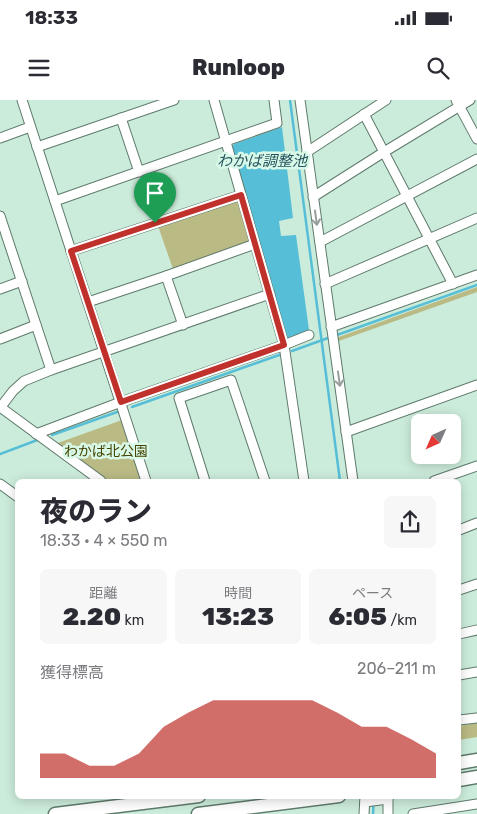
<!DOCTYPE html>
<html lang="ja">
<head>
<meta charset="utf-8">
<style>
	body { margin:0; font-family:Rubik,"Noto Sans JP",sans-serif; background:#f7f7f7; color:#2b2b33; height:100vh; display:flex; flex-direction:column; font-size:19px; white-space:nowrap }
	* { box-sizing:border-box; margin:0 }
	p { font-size:16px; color:#7c7c81 }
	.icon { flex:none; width:28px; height:28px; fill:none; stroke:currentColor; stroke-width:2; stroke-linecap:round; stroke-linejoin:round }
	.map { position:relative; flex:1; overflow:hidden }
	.details { position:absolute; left:15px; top:379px; width:446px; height:320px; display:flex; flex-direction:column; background:#fff; border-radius:8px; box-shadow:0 2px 12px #0003 }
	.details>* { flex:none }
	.needle { width:32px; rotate:225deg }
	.buttons { position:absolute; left:411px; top:314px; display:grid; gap:10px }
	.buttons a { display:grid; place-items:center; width:50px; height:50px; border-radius:8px; background:#fff; box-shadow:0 2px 12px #0003; font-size:25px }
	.pin { position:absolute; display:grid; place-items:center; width:42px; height:42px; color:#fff; margin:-51px -21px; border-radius:50% 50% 50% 0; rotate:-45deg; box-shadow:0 0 5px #0007 }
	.pin .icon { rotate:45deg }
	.round { display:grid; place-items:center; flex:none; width:52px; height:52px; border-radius:8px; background:#f7f7f7 }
	.headline { display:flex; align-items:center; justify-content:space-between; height:85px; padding:0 25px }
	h1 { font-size:28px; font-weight:800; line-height:38px }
	.stats { display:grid; grid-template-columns:repeat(3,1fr); gap:8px; height:85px; padding:5px 25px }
	.stats div { display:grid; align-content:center; border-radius:8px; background:#f7f7f7; text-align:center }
	.stats b { font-size:25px; font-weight:800 }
	.stats small { font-size:14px; font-weight:400 }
	.stats p { font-size:14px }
	.chart { height:140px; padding:10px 25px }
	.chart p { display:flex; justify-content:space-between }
	.chart svg { width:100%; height:90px; margin-top:5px; fill:#bf312a; opacity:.7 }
	.status { display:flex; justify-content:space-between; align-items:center; height:35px; padding:0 25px; background:#fff; direction:ltr }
	.status svg { height:14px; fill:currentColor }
	header { display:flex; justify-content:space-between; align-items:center; height:65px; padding:0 25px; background:#fff; font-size:22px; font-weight:800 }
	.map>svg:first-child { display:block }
</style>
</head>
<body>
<div class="status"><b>18:33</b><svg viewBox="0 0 49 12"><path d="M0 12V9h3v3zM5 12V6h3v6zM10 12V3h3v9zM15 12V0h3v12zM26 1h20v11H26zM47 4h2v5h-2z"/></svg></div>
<header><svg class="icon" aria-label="menu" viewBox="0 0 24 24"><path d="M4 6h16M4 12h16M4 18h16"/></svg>Runloop<svg class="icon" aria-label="search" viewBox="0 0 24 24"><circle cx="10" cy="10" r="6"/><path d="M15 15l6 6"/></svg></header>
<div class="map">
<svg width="477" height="714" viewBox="0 0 477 714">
	<rect width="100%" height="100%" fill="#ccecdb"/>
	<g fill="#baba85">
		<polygon points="236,99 238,101 250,139 248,142 173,169 158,126"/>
		<polygon points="477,187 477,192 336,242 336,238"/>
		<polygon points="122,320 142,381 105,381 55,344"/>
		<polygon points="477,623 477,637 459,640 459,626"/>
	</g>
	<polygon fill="#56bfd7" points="282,27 293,118 279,121 281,136 296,135 309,230 308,232 290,240 286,237 232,47 234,44"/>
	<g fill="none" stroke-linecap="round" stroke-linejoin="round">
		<g stroke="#56bfd7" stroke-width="2.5">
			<polyline points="290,0 340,381"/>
			<polyline points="337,235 477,185"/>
			<polyline points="292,251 328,238"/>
			<polyline points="132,307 282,254"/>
			<polyline points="52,335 120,311"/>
			<polyline points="0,354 40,339"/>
			<polyline points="373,714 374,696"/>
		</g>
		<g stroke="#5e7a6b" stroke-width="11">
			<g id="minor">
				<polyline points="22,0 146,381"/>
				<polyline points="214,0 284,245 304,381"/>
				<polyline points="300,0 353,381"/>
				<polyline points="456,0 477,39"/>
				<polyline points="364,14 453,184"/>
				<polyline points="121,18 139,72"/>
				<polyline points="0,38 30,27"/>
				<polyline points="37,47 174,0"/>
				<polyline points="307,52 386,0"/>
				<polyline points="313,97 384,52 470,0"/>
				<polyline points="55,101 277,23 274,0"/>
				<polyline points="0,116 51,270"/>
				<polyline points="320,142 477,59"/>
				<polyline points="71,151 241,95"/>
				<polyline points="166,176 183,225"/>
				<polyline points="325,184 477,118"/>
				<polyline points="0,189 22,181"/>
				<polyline points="88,202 166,176 255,144"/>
				<polyline points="331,227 477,175"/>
				<polyline points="0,239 36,225"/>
				<polyline points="0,307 101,381"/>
				<polyline points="0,308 13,291 24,281 51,270 270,194"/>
				<polyline points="346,332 477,285"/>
				<polyline points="36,334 121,302 284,245 309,235"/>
				<polyline points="205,381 179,298 231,280 265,381"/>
				<polyline points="434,381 477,366"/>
				<polyline points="0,384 18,397"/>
				<polyline points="459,430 477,423"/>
				<polyline points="459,490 477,484"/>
				<polyline points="459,534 477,530"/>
				<polyline points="459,575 477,572"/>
				<polyline points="459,620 477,618"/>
				<polyline points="388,696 388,714"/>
				<polyline points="365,702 388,699"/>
				<polyline points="364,714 365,697"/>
				<polyline points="413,714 477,704"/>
			</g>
		</g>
		<g stroke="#5e7a6b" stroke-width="15">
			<g id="highway">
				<polyline points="459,663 477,660"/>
				<polyline points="459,680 477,677"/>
				<polyline points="55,714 199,696"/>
				<polyline points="198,714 339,696"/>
			</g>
		</g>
		<use href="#minor" stroke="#fff" stroke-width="9"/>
		<use href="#highway" stroke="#fff" stroke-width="12"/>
	</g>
	<defs><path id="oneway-shaft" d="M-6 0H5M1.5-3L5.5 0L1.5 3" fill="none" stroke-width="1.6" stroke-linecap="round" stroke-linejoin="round" transform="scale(1.25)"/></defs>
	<g stroke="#989e9b">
		<use href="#oneway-shaft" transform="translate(316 118) rotate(82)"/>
		<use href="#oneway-shaft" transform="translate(339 279) rotate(82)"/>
	</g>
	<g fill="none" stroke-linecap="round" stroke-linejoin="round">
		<g stroke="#fff" stroke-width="10">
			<polygon id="route" points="241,95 284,245 121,302 71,151"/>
		</g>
		<use href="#route" stroke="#bf312a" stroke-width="6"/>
	</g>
	<g text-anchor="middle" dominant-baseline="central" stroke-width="5" stroke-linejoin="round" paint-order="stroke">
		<g font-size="14" fill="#474505" stroke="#d9f9e8">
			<text x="106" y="351">わかば北公園</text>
		</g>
		<g font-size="15" font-style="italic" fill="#26535e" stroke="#d9f9e8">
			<text x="262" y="61">わかば調整池</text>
		</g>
	</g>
</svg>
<div class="buttons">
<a><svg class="needle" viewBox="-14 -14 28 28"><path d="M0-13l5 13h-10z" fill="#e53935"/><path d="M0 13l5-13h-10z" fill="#7c7c81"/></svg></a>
</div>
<div class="pin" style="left:155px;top:123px;background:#1e9e55"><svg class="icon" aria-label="arrive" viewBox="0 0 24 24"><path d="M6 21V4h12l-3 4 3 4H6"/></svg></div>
<section class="details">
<div class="headline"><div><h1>夜のラン</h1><p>18:33 · 4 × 550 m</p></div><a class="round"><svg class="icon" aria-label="share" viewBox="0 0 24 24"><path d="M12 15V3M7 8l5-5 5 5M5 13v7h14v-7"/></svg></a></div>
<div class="stats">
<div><p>距離</p><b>2.20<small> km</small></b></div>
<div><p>時間</p><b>13:23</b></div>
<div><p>ペース</p><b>6:05<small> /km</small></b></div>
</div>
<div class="chart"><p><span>獲得標高</span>206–211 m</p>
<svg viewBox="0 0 160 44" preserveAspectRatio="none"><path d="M0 44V32L10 32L20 38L30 38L40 32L50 19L60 12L70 6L80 6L90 6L100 6L110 6L120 12L130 19L140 19L150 25L160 32V44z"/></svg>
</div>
</section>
</div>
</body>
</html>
